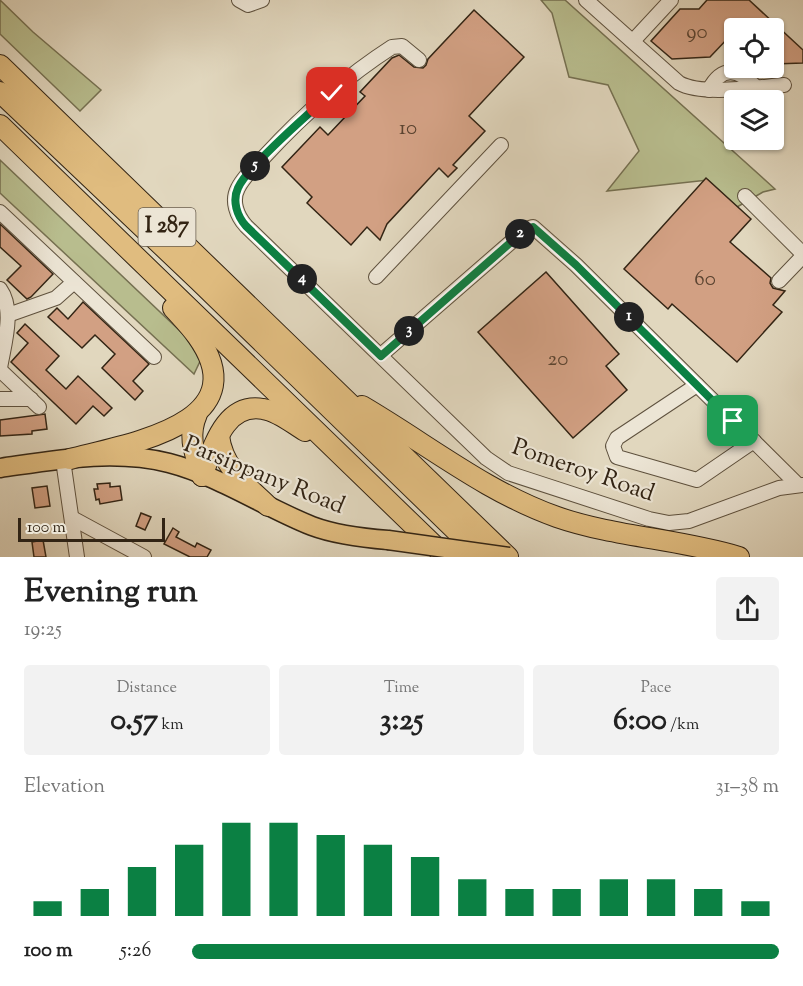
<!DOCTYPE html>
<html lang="en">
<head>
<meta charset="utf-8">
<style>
	body { margin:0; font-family:"Sorts Mill Goudy",serif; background:#f2f2f2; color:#222; height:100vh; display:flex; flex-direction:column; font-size:22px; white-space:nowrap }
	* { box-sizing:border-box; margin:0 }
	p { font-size:20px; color:#767676 }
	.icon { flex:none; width:33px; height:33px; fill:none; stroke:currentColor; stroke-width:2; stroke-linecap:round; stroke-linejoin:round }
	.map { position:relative; height:557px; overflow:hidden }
	.side { display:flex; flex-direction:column; background:#fff; flex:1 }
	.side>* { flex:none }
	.tools { position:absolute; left:724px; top:18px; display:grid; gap:12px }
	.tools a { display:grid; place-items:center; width:60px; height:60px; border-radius:6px; background:#fff; box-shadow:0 2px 4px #0004; font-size:30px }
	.scale { position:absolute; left:18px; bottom:15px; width:147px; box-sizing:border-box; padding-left:6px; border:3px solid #322414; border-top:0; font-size:16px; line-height:21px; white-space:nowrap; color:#322414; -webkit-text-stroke:4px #ece5d5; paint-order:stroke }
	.pin { position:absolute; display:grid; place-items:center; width:51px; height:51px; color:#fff; margin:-26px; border-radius:12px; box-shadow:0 3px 9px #0006 }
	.km { position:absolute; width:30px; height:30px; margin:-15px; border-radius:50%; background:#222; color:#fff; font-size:16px; line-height:30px; text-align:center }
	.round { display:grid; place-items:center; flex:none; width:63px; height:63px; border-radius:6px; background:#f2f2f2 }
	.headline { display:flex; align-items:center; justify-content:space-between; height:102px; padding:0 24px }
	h1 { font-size:33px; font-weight:800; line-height:45px }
	.figures { display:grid; grid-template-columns:repeat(3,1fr); gap:9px; height:102px; padding:6px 24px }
	.figures div { display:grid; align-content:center; border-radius:6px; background:#f2f2f2; text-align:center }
	.figures b { font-size:30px; font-weight:800 }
	.figures small { font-size:16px; font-weight:400 }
	.figures p { font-size:16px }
	.chart { height:168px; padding:12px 24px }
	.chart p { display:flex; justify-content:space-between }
	.chart svg { width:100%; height:108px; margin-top:6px; stroke:#0b8043; stroke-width:6 }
	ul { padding:0 24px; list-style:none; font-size:20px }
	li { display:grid; grid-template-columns:96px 72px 1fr; align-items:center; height:45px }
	li i { height:15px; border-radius:8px; background:#0b8043 }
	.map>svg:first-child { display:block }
</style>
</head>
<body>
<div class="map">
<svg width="803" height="557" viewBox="0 0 803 557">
	<rect width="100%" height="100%" fill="#e1d7be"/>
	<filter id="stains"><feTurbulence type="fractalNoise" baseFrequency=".00333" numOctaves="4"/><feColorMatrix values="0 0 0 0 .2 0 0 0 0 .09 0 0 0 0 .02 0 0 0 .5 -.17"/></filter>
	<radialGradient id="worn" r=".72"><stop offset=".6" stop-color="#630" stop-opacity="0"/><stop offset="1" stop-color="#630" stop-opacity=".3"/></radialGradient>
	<g fill="#b8bd8e" stroke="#757051" stroke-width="1.5">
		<polygon points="0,0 33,32 101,90 80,111 0,34"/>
		<polygon points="541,0 565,0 775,189 763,192 737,207 708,180 607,191 639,151 608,85 569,77 552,13"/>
		<polygon points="0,160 199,349 203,355 194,374 0,193"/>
	</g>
	<g fill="#d2a083" stroke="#322414" stroke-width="1.5">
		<polygon points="707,0 749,0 803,50 803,63 774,64 774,28 735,28 735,42 729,37 710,57 672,59 651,41 680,9 699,9"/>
		<polygon points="474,10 524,57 469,116 485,131 453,165 457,168 448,177 439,168 387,224 380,240 367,227 351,245 307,203 312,197 282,167 320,127 328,135 365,96 360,92 392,58 399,55 414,67 423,68 426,65 428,59"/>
		<polygon points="706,178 751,219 730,242 771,278 770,283 773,288 785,291 773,305 782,312 737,362 672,304 668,309 624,269"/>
		<polygon points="0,224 53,274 31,297 27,299 7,280 21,266 0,247"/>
		<polygon points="546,272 619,354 606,366 627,390 573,438 478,332"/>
		<polygon points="83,302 149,364 133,381 143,391 135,400 102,368 115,354 95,335 82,348 48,317 57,308 68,319"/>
		<polygon points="25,324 59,356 46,370 66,389 78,376 112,408 104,416 93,406 76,424 11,362 28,343 17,333"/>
		<polygon points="45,414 47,429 32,431 32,434 0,436 0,420"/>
		<polygon points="110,483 110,487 120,486 122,500 100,504 99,499 96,500 94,489 98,489 97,484"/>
		<polygon points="47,486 50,506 35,508 32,488"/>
		<polygon points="141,513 151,517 145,530 136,526"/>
		<polygon points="173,528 179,532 176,537 195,547 197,543 211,550 207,557 190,557 164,544"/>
		<polygon points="43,540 46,557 34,557 32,542"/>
	</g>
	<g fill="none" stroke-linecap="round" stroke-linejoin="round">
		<g stroke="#5e513e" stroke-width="16">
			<g id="minor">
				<polyline points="239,0 248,5 262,0"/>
				<path d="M 586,0 L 679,83 C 702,96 757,87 784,85"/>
				<polyline points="633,41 671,0"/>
				<path d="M 419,60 L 402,46 L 392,47 C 347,76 301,117 265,156 C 256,165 244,176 238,188 C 231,201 237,216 246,226 L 486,458 L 508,473 L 649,519 L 669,523 L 689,521 L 779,488 L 803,485"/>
				<path d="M 709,90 C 722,65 738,69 756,87"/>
				<polyline points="745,196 803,254"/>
				<polyline points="0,212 154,357"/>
				<polyline points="376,277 501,145"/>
				<polyline points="779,281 803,256"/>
				<path d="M 0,289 C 15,310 4,344 0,368"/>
				<polyline points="8,315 56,298 74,282"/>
				<polyline points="381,355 526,229 533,227 576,265 798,485"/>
				<polyline points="0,370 39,407"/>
				<polyline points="697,385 617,438 613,446 617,457 697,480 754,441"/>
				<polyline points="0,399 31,399"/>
				<polyline points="63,460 77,557"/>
				<polyline points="72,518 144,557"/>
			</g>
		</g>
		<g stroke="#322414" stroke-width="21">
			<path id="major" d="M 0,468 C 56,460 113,449 169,463 C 219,476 264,507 312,526 C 336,535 362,538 388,540"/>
		</g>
		<g stroke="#322414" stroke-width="22">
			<g id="highway">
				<polyline points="0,65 508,557"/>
				<polyline points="0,92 199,281 483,557"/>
				<polyline points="0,125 444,555"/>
				<path d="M 362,406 C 427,444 486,492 557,517 C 615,537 680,539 739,557"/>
				<path d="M 197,414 C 187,437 195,454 202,476"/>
				<path d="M 219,436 C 223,468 246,485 268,506"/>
				<path d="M 70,459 C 127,444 260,424 197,336 C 190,326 181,317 173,308"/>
				<path d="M 202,476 C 213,449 224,402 263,409 C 278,411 292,423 305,431"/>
			</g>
		</g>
		<use href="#minor" stroke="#ece5d5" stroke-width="14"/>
		<use href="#major" stroke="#e0bc7f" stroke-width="18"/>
		<use href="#highway" stroke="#e0bc7f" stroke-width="20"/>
		<g stroke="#322414" stroke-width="21" stroke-linecap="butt">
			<polyline id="major-bridge" points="388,540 509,557"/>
		</g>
		<use href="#major-bridge" stroke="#e0bc7f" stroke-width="18"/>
	</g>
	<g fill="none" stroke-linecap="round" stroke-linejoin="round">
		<g stroke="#fff" stroke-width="12">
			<path id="route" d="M 332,93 C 308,114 283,136 261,159 C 253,168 243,177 238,188 C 232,201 237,216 246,226 L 381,356 L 526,229 L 533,227 L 576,265 L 733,421"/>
		</g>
		<use href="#route" stroke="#0b8043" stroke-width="8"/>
	</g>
	<g text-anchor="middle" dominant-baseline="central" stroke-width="4.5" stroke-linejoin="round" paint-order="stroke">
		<g font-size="21" fill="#5a4330">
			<text x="697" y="33">90</text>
			<text x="408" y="129">10</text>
			<text x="705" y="280">60</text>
			<text x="558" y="360">20</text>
		</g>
		<rect fill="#ece5d5" stroke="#6a5e4e" stroke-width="1.5" x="138.5" y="208" width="57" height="38" rx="4.5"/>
		<g font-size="22" font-weight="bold" fill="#322414">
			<text x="167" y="227">I 287</text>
		</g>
		<g font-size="24" fill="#322414" stroke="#ece5d5">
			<text transform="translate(583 471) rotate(19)">Pomeroy Road</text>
			<text transform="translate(264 476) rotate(22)">Parsippany Road</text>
		</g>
	</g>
	<rect width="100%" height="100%" filter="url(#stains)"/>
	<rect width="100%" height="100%" fill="url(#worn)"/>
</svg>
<div class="tools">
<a><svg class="icon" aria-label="locate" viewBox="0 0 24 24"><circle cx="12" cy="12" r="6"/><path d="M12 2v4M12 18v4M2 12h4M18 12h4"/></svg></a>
<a><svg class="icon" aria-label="layers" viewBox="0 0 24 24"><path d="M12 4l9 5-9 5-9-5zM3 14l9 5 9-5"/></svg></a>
</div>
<div class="scale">100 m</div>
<div class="pin" style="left:733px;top:421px;background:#1e9e55"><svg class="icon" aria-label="arrive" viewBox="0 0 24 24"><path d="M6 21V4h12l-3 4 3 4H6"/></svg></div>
<div class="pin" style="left:332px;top:93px;background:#d93025"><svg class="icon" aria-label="check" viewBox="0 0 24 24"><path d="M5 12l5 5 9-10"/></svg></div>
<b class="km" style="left:629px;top:317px">1</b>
<b class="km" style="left:520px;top:234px">2</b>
<b class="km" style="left:409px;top:331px">3</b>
<b class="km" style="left:302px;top:279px">4</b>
<b class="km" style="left:255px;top:166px">5</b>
</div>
<section class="side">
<div class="headline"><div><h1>Evening run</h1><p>19:25</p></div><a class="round"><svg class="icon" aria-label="share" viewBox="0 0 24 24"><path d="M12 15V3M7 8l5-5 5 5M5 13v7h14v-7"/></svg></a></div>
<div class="figures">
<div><p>Distance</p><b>0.57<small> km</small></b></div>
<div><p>Time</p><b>3:25</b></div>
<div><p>Pace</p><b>6:00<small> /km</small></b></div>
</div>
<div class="chart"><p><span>Elevation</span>31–38 m</p>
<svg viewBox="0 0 160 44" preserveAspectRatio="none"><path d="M5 44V38M15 44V33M25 44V24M35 44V15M45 44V6M55 44V6M65 44V11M75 44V15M85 44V20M95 44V29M105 44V33M115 44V33M125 44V29M135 44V29M145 44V33M155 44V38"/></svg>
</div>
<ul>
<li><b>100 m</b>5:26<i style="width:100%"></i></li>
</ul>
</section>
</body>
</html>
